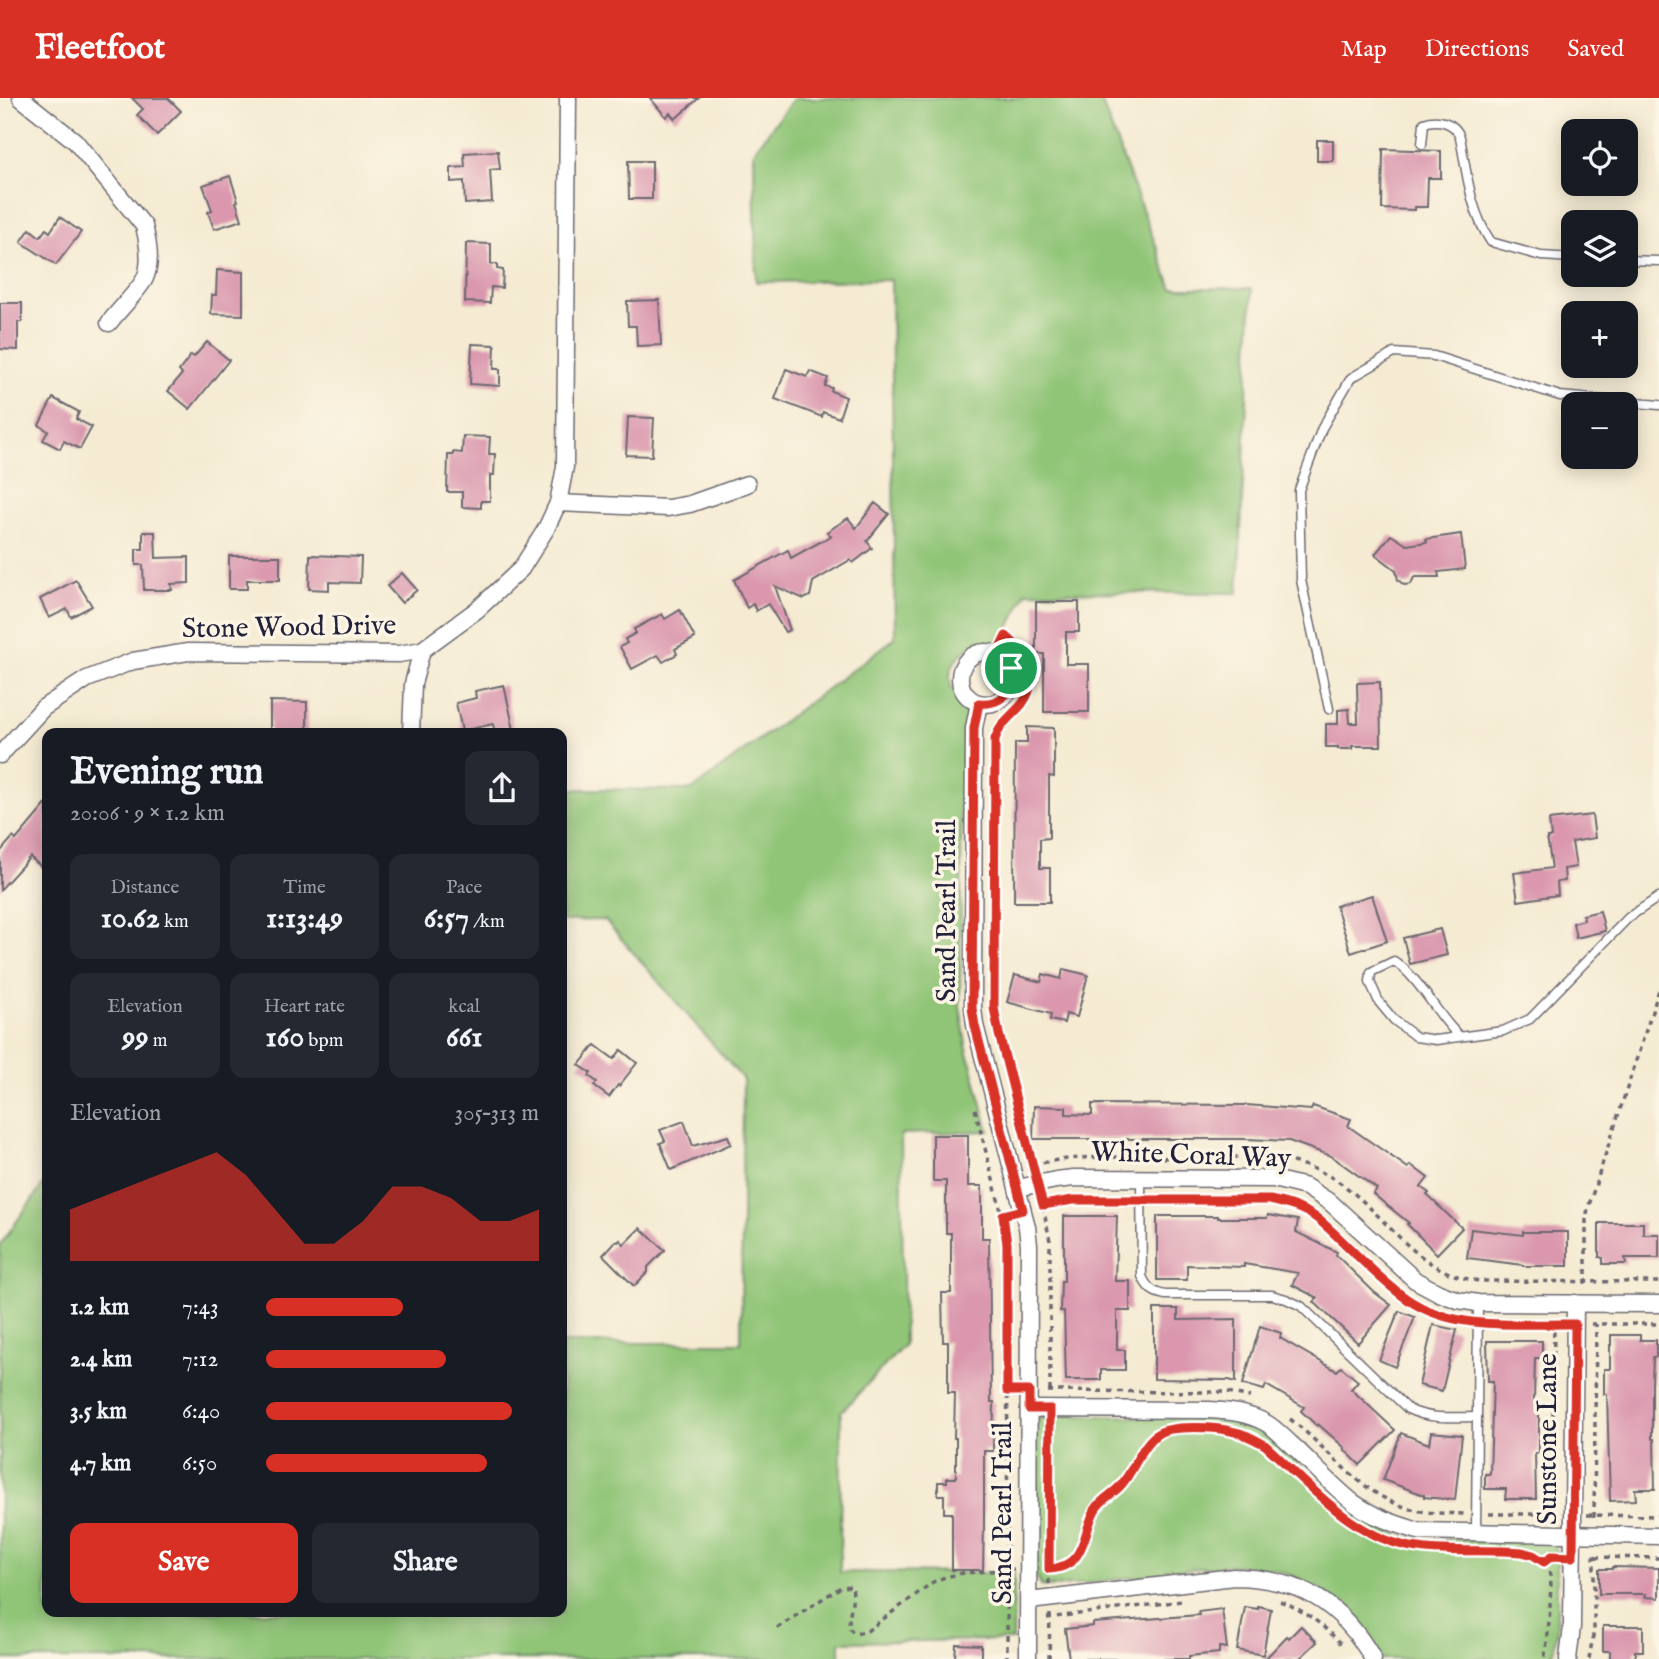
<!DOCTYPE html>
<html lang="en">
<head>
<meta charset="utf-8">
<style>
	body { margin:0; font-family:"IM FELL English",serif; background:#242831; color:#f1f3f6; height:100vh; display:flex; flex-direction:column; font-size:26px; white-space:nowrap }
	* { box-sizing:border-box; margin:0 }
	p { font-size:23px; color:#9ea1a6 }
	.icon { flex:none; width:38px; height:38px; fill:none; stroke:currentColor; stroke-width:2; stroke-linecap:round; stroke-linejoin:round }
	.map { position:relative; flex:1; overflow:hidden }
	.details { position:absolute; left:42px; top:630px; width:525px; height:889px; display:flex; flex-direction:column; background:#171b24; border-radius:14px; box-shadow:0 4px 18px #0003 }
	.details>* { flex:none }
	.fabs { position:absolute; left:1561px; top:21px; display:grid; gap:14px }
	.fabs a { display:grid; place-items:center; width:77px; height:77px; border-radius:14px; background:#171b24; box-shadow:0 4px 18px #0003; font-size:35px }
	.pin { position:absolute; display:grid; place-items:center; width:60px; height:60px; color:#fff; margin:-30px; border:4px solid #fff; border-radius:50%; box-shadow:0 2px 7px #0007 }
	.round { display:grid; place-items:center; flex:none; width:74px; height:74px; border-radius:14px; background:#242831 }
	.summary { display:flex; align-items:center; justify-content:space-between; height:119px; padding:0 28px }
	h1 { font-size:38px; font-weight:700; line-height:52px }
	.metrics { display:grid; grid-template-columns:repeat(3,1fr); gap:10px; height:119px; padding:7px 28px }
	.metrics div { display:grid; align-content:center; border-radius:14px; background:#242831; text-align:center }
	.metrics b { font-size:30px; font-weight:700 }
	.metrics small { font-size:19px; font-weight:400 }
	.metrics p { font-size:19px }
	.chart { height:196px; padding:14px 28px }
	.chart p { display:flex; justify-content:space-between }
	.chart svg { width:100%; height:126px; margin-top:7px; fill:#d93025; opacity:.7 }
	.cta { display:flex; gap:14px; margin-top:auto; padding:14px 28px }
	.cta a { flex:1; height:80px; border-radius:14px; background:#d93025; color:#fff; font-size:28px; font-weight:700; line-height:80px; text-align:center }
	.cta a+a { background:#242831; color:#f1f3f6 }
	ul { padding:0 28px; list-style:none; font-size:23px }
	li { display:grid; grid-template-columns:112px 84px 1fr; align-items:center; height:52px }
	li i { height:18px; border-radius:9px; background:#d93025 }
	header { display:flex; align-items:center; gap:42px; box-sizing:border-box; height:98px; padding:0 35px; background:#d93025; color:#fff }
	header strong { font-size:33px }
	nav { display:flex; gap:38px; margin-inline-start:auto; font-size:24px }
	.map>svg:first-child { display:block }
</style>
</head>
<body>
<header>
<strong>Fleetfoot</strong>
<nav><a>Map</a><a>Directions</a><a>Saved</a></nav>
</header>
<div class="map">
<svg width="1659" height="1561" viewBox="0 0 1659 1561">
	<rect width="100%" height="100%" fill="#fcf5e5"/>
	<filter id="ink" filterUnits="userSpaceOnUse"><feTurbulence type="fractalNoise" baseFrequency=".0143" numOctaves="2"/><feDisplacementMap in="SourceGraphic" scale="14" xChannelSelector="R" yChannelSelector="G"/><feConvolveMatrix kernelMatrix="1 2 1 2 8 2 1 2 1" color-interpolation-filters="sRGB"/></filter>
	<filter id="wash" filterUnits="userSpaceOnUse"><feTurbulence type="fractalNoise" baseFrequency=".00686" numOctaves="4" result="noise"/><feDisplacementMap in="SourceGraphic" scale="28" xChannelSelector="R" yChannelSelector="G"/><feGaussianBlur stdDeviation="1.57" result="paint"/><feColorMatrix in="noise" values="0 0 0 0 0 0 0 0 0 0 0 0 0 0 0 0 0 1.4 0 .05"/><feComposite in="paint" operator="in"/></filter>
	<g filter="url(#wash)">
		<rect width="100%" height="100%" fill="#f5ebd3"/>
		<g fill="#90c577" stroke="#597459" stroke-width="2">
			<path d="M 794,0 L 1100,0 L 1172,190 L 1252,190 L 1238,495 L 1026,494 L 1000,549 C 992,548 985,546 977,547 C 959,551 945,572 952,590 C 956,598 964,604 968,612 L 962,675 L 960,908 L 966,947 L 989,1033 L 901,1036 L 904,1247 L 841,1314 L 840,1474 L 1014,1475 L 1013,1542 L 840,1544 L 840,1561 L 0,1561 L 0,1147 L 47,1081 L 47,1514 L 562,1514 L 562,1245 L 741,1245 L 743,981 L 605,822 L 562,823 L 562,691 L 692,692 L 895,540 L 891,182 L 756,184 L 754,53 Z"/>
			<path d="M 1044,1317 L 1213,1320 L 1241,1324 L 1270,1338 L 1342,1404 L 1366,1423 L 1403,1439 L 1423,1441 L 1549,1443 L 1555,1447 L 1557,1453 L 1557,1534 L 1552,1561 L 1381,1561 C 1372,1545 1364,1529 1351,1516 C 1325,1490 1284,1469 1246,1468 C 1216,1466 1186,1472 1156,1476 C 1122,1481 1088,1485 1055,1489 L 1041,1488 L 1036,1477 L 1036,1330 L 1037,1323 Z"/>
		</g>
		<g id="blocks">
			<g fill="#da97ae">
				<polygon points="132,0 168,0 181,13 157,37 137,17 143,11"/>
				<polygon points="650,0 699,0 675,21 670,15 666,19"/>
				<rect x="1317" y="42" width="16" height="21"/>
				<polygon points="1383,51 1441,53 1441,80 1428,80 1427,109 1414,109 1414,112 1382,111"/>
				<polygon points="498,53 500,71 490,72 492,104 465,106 464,83 451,84 451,70 465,69 464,55"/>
				<polygon points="628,63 652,63 652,101 629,101"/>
				<polygon points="230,78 238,103 236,104 242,122 214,131 208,114 212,112 203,87"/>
				<polygon points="60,119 81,134 56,167 21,144 30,131 40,139 46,131 50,134"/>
				<polygon points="466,145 491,146 491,166 497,166 497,171 503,172 502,190 491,189 490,205 465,204"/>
				<polygon points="217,172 243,174 243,217 211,216 212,197 216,197"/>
				<polygon points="659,202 661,247 637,248 636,228 628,228 627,203"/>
				<polygon points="0,205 22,205 22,224 18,224 18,252 0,251"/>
				<polygon points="207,244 229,262 190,311 168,293 182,276 179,273 191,257 194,259"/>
				<polygon points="472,246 495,247 494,271 500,271 500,288 470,286"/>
				<polygon points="786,271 807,279 810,273 828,280 825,288 832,290 831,293 846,299 839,320 823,314 822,319 775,301"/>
				<polygon points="53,300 79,314 76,321 92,329 80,351 64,343 60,351 43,342 48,333 39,327"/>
				<polygon points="628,319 654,320 652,358 626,357"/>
				<polygon points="463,338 490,339 489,356 495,356 494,377 490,377 490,403 481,403 481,410 462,409 462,394 447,394 448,357 453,357 453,354 462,355"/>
				<polygon points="875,405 889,416 867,443 872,450 853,465 850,462 813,484 810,498 804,501 775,488 790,532 785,534 768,506 756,513 753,506 747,510 734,482 788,452 791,460 831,438 827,434 848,420 856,430"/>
				<polygon points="143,434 155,434 156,460 189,459 189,485 171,486 172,492 144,492 143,467 136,467 136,451 143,451"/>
				<polygon points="1461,436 1465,471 1438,474 1439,479 1414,479 1411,486 1404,487 1398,482 1396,472 1375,456 1391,437 1407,447 1427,444 1426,441"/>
				<polygon points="310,457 361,459 360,485 329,484 329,492 309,491"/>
				<polygon points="229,458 280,458 280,482 247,482 247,491 229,491"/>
				<polygon points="402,475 417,492 402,505 387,488"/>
				<polygon points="76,482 92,508 71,519 67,511 49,520 40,501"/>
				<polygon points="1036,504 1079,504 1079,534 1066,534 1066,566 1089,566 1089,614 1044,614 1044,556 1036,556"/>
				<polygon points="680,512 695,540 675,551 677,556 663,564 658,557 632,571 620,549 627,545 625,541 636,535 634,531 662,516 665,521"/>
				<polygon points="1380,584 1381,648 1352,648 1352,651 1338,651 1338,649 1326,649 1326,626 1338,626 1338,612 1349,611 1350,625 1358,625 1357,585"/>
				<polygon points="504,587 514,632 495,635 493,626 462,633 456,605 476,600 475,593"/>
				<polygon points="270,603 307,604 307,635 270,635"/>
				<polygon points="1027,629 1054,630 1054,679 1049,678 1049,740 1040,741 1040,770 1050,770 1050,804 1014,804 1015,645 1027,645"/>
				<polygon points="47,705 47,774 30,759 0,792 0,754 13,739 16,742"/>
				<polygon points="1592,717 1595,740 1572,744 1576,769 1564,771 1565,783 1557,784 1558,797 1518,803 1514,775 1552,770 1547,739 1551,739 1549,722"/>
				<polygon points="1372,797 1387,843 1351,855 1336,808"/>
				<polygon points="1600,813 1605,833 1576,840 1573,825 1584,822 1583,817"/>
				<polygon points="1440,831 1447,857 1410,866 1403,840"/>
				<polygon points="1063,871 1088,877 1077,919 1066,916 1064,925 1050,922 1051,916 1007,904 1015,877 1041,884 1043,876 1061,881"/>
				<polygon points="595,947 614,961 621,952 637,965 619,988 618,987 609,999 594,988 597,984 589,978 591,975 579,967"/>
				<polygon points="1092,1006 1246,1007 1311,1012 1313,1008 1351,1021 1348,1028 1408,1070 1411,1067 1428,1080 1421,1089 1429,1095 1427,1097 1462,1130 1437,1156 1407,1126 1409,1125 1373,1096 1377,1091 1331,1058 1289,1043 1246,1041 1033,1041 1034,1008 1066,1009 1066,1016 1092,1017"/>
				<polygon points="684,1023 693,1048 728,1038 731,1046 671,1072 660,1045 665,1043 660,1032"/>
				<polygon points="933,1037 968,1037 968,1088 982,1088 982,1140 989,1140 991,1304 994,1304 993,1353 984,1353 984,1427 983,1472 952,1472 952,1415 944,1415 944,1397 938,1397 938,1384 947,1384 947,1380 956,1380 956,1340 954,1340 955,1295 948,1295 948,1244 943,1244 942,1195 951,1195 951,1135 946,1135 946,1083 933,1083"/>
				<polygon points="1268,1117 1298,1122 1296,1134 1337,1154 1336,1157 1374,1194 1391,1207 1358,1245 1314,1204 1318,1200 1292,1187 1298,1175 1244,1166 1244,1169 1187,1167 1187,1182 1157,1182 1157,1118 1218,1118 1218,1120 1267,1120"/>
				<polygon points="1064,1118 1117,1118 1115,1183 1130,1183 1130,1213 1117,1213 1117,1252 1125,1252 1125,1272 1101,1272 1101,1282 1066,1282 1064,1213 1060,1213 1061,1183 1064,1183"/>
				<polygon points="1599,1125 1643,1125 1643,1136 1659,1136 1659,1160 1625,1160 1626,1166 1603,1166 1603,1160 1599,1159"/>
				<polygon points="640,1130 665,1152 648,1169 648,1174 634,1188 603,1157 616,1143 618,1144 620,1142 624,1146"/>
				<polygon points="1471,1131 1523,1137 1523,1134 1568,1134 1568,1168 1523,1168 1523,1167 1467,1160"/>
				<polygon points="1154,1211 1178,1211 1178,1222 1236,1221 1236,1284 1229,1282 1154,1281"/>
				<polygon points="1399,1213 1415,1219 1395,1269 1379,1262"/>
				<polygon points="1433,1227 1457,1232 1442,1293 1419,1287"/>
				<polygon points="1260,1228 1281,1235 1280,1240 1337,1273 1341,1269 1358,1283 1351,1291 1395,1332 1360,1367 1344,1351 1345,1350 1318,1326 1317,1328 1301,1313 1304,1309 1266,1287 1264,1292 1243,1286"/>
				<polygon points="1611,1237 1640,1237 1640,1242 1656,1242 1656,1259 1653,1259 1652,1286 1652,1341 1654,1341 1655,1391 1635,1391 1636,1402 1610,1403 1607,1296 1604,1296 1604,1271 1610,1271 1610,1247 1611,1247"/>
				<polygon points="1487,1243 1542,1243 1542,1260 1535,1260 1534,1304 1539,1305 1539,1355 1535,1355 1536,1401 1505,1401 1506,1391 1485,1391 1485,1376 1490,1376 1493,1283 1488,1283"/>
				<polygon points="1431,1334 1462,1337 1455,1402 1424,1399 1424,1397 1383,1382 1401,1335 1429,1346"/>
				<polygon points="1612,1469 1659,1470 1659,1500 1645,1499 1646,1496 1599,1496 1599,1471 1612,1471"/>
				<polygon points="1258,1508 1271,1511 1263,1557 1237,1552 1245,1509 1258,1511"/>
				<polygon points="1222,1511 1227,1550 1219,1549 1219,1555 1189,1558 1189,1561 1069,1561 1065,1531 1093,1528 1093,1525 1199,1517 1198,1514"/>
				<polygon points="1301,1528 1317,1544 1299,1561 1265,1561 1287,1538 1289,1540"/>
				<polygon points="1603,1528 1643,1528 1643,1553 1635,1553 1635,1561 1610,1561 1610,1553 1603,1553"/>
				<polygon points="956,1546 981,1547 981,1561 955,1561"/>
			</g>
		</g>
	</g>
	<g filter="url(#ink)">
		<use href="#blocks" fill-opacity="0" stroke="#6c6870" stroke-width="2"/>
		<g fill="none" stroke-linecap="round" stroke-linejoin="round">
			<g stroke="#6c6870" stroke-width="11">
				<g id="service">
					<path d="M 1422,46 L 1424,25 C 1438,20 1455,24 1460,39 C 1467,75 1470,113 1491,144 L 1541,158 L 1573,160"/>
					<polyline points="1626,162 1659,163"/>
					<polyline points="1329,611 1301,482 1299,392 1322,330 1351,280 1394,255 1434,258 1560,298 1659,307"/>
					<path d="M 1459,938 C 1436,916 1420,880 1394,863 L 1371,874 L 1370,884 L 1379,904 L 1394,922 L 1416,939 L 1436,942 L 1503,933 L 1530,921 L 1629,819 L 1659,799"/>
					<path d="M 1141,1081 L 1142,1178 C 1147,1190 1152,1194 1165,1197 L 1272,1197 L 1286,1201 L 1301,1208 L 1408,1311 C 1430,1322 1453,1319 1477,1319"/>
					<polyline points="1476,1434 1478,1205"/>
				</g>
			</g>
			<g stroke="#6c6870" stroke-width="19">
				<g id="minor">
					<path d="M 21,0 L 75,43 L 144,128 C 148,144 152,164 145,180 C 141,190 117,214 109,225"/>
					<polyline points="558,405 668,410 690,406 747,386"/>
					<circle cx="986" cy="580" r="26"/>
					<polyline points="979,605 974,630 973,910 975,927 1027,1129 1029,1147 1028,1561"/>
					<polyline points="411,635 413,586 422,552"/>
					<polyline points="0,657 43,610 87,581 133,563 188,554 399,556 422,552 478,511 521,471 546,431 558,405 565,369 568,0"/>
					<polyline points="1018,1090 1056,1082 1074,1080 1273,1081 1306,1089 1331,1105 1415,1182 1439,1195 1458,1202 1478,1205 1659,1206"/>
					<path d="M 1029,1311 L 1209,1312 C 1229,1313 1248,1315 1266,1325 C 1275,1330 1283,1339 1291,1346 C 1312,1365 1331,1387 1354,1405 C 1373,1419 1396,1426 1418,1433 L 1659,1438"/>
					<path d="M 1029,1503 L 1234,1479 C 1299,1480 1341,1504 1373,1561"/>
					<polyline points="1568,1561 1572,1529 1575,1205"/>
				</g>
			</g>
			<g stroke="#6c6870" stroke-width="3.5" stroke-dasharray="5 5" stroke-linecap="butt">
				<path d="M 997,556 L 1007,538 C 1027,555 1040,582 1021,606 C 1011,619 1001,624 994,641 L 993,893 L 996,923 L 1034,1071"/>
				<polyline points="975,1011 1002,1117 1008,1146 1007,1561"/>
				<path d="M 1033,1067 C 1080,1055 1138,1060 1186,1060 C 1219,1060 1254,1056 1287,1063 C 1304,1066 1321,1073 1336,1082 C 1387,1115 1415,1177 1481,1183 L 1659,1184"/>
				<polyline points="1041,1099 1050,1143 1050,1297"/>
				<polyline points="1151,1102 1270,1102 1297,1109 1318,1121 1405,1200 1434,1216 1468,1224"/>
				<polyline points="1043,1107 1073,1102 1130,1102"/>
				<polyline points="1586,1186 1586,1122 1588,1110 1659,892"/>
				<polyline points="1490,1225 1559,1226"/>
				<polyline points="1591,1226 1659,1226"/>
				<polyline points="1048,1293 1214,1294 1228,1294 1250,1299"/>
				<path d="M 1290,1321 C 1333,1354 1364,1403 1421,1413 C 1435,1416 1449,1415 1464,1416"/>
				<polyline points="1489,1416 1558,1416"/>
				<polyline points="1587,1417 1659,1418"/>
				<polyline points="1552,1418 1554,1226"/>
				<polyline points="1594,1419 1596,1226"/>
				<polyline points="1371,1435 1394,1445 1406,1448"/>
				<path d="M 1427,1451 C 1453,1453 1528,1447 1544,1465 C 1554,1476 1550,1493 1550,1507 C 1549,1525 1548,1543 1544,1561"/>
				<polyline points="1595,1459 1659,1460"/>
				<polyline points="1544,1464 1552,1458 1559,1458"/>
				<path d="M 1047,1471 C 1085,1469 1081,1442 1094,1415 C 1099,1403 1111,1398 1120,1389 C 1135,1373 1140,1344 1161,1333 C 1173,1326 1194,1330 1208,1331 C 1230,1331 1251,1336 1268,1350"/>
				<polyline points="1049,1486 1050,1325"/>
				<path d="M 1280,1503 C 1306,1513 1325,1528 1344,1549"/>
				<polyline points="1047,1520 1182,1503"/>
				<path d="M 777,1530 L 841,1489 L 852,1488 C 855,1502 848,1515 849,1530 L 855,1536 L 867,1533 L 933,1484 L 945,1479 L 963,1475 L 1015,1471"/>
				<polyline points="1049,1561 1050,1514"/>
				<polyline points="1589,1561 1594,1532 1594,1452"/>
			</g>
			<use href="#service" stroke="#fff" stroke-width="8"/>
			<use href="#minor" stroke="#fff" stroke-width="16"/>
		</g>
	</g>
	<g fill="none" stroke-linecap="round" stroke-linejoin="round" filter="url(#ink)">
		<g stroke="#fff" stroke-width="14">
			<path id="route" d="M 1006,538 C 1027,555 1040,582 1022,606 C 1011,619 1001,624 995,641 L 994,910 L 999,936 L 1043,1107 L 1073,1102 L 1270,1102 C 1288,1106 1303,1110 1318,1121 C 1348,1146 1374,1178 1407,1201 C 1455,1234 1519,1225 1575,1226 L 1573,1459 L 1552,1458 L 1544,1464 L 1533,1457 L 1522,1454 C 1488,1451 1453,1455 1419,1450 C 1355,1443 1311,1388 1265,1347 C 1256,1342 1246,1336 1235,1334 C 1219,1329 1169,1326 1156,1337 C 1141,1349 1134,1371 1122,1386 C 1114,1396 1102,1400 1095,1412 C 1082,1437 1086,1469 1049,1471 L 1050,1311 L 1029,1311 L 1029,1293 L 1007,1293 L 1007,1146 L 1003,1117 L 1023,1112 L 975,928 L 972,910 L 974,630 L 979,605 C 1011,609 1026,573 997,556 Z"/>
		</g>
		<use href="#route" stroke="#d93025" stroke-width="9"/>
	</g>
	<g text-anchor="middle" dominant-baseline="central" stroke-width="7" stroke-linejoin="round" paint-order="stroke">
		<g font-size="28" fill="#22223b" stroke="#fcf5e5">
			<text transform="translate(289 530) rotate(-1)">Stone Wood Drive</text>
			<text transform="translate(947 813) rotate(-90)">Sand Pearl Trail</text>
			<text transform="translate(1191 1058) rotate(2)">White Coral Way</text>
			<text transform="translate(1548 1341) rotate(-90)">Sunstone Lane</text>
			<text transform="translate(1003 1415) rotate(-90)">Sand Pearl Trail</text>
		</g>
	</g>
</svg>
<div class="fabs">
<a><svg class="icon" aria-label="locate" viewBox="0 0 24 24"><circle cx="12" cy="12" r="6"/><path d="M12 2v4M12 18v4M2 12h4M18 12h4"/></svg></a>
<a><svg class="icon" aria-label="layers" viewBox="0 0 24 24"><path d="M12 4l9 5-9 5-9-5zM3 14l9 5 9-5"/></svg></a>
<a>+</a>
<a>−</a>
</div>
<div class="pin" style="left:1011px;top:570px;background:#1e9e55"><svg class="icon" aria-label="arrive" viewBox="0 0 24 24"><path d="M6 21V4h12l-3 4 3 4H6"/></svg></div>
<section class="details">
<div class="summary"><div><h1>Evening run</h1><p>20:06 · 9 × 1.2 km</p></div><a class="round"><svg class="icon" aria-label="share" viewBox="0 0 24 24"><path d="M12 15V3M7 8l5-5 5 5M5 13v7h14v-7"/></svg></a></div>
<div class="metrics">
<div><p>Distance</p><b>10.62<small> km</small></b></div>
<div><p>Time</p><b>1:13:49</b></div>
<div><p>Pace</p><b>6:57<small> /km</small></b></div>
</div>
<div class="metrics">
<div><p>Elevation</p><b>99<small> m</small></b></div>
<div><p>Heart rate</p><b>160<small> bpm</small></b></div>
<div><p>kcal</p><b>661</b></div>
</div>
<div class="chart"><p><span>Elevation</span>305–313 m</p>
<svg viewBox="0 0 160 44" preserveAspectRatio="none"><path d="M0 44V26L10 22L20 18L30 14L40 10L50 6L60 14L70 26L80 38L90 38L100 30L110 18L120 18L130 22L140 30L150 30L160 26V44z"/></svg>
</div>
<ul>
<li><b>1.2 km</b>7:43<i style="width:50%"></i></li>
<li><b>2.4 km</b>7:12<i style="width:66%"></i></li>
<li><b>3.5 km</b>6:40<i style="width:90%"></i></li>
<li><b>4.7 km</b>6:50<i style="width:81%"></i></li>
</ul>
<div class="cta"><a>Save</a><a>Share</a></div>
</section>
</div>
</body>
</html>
